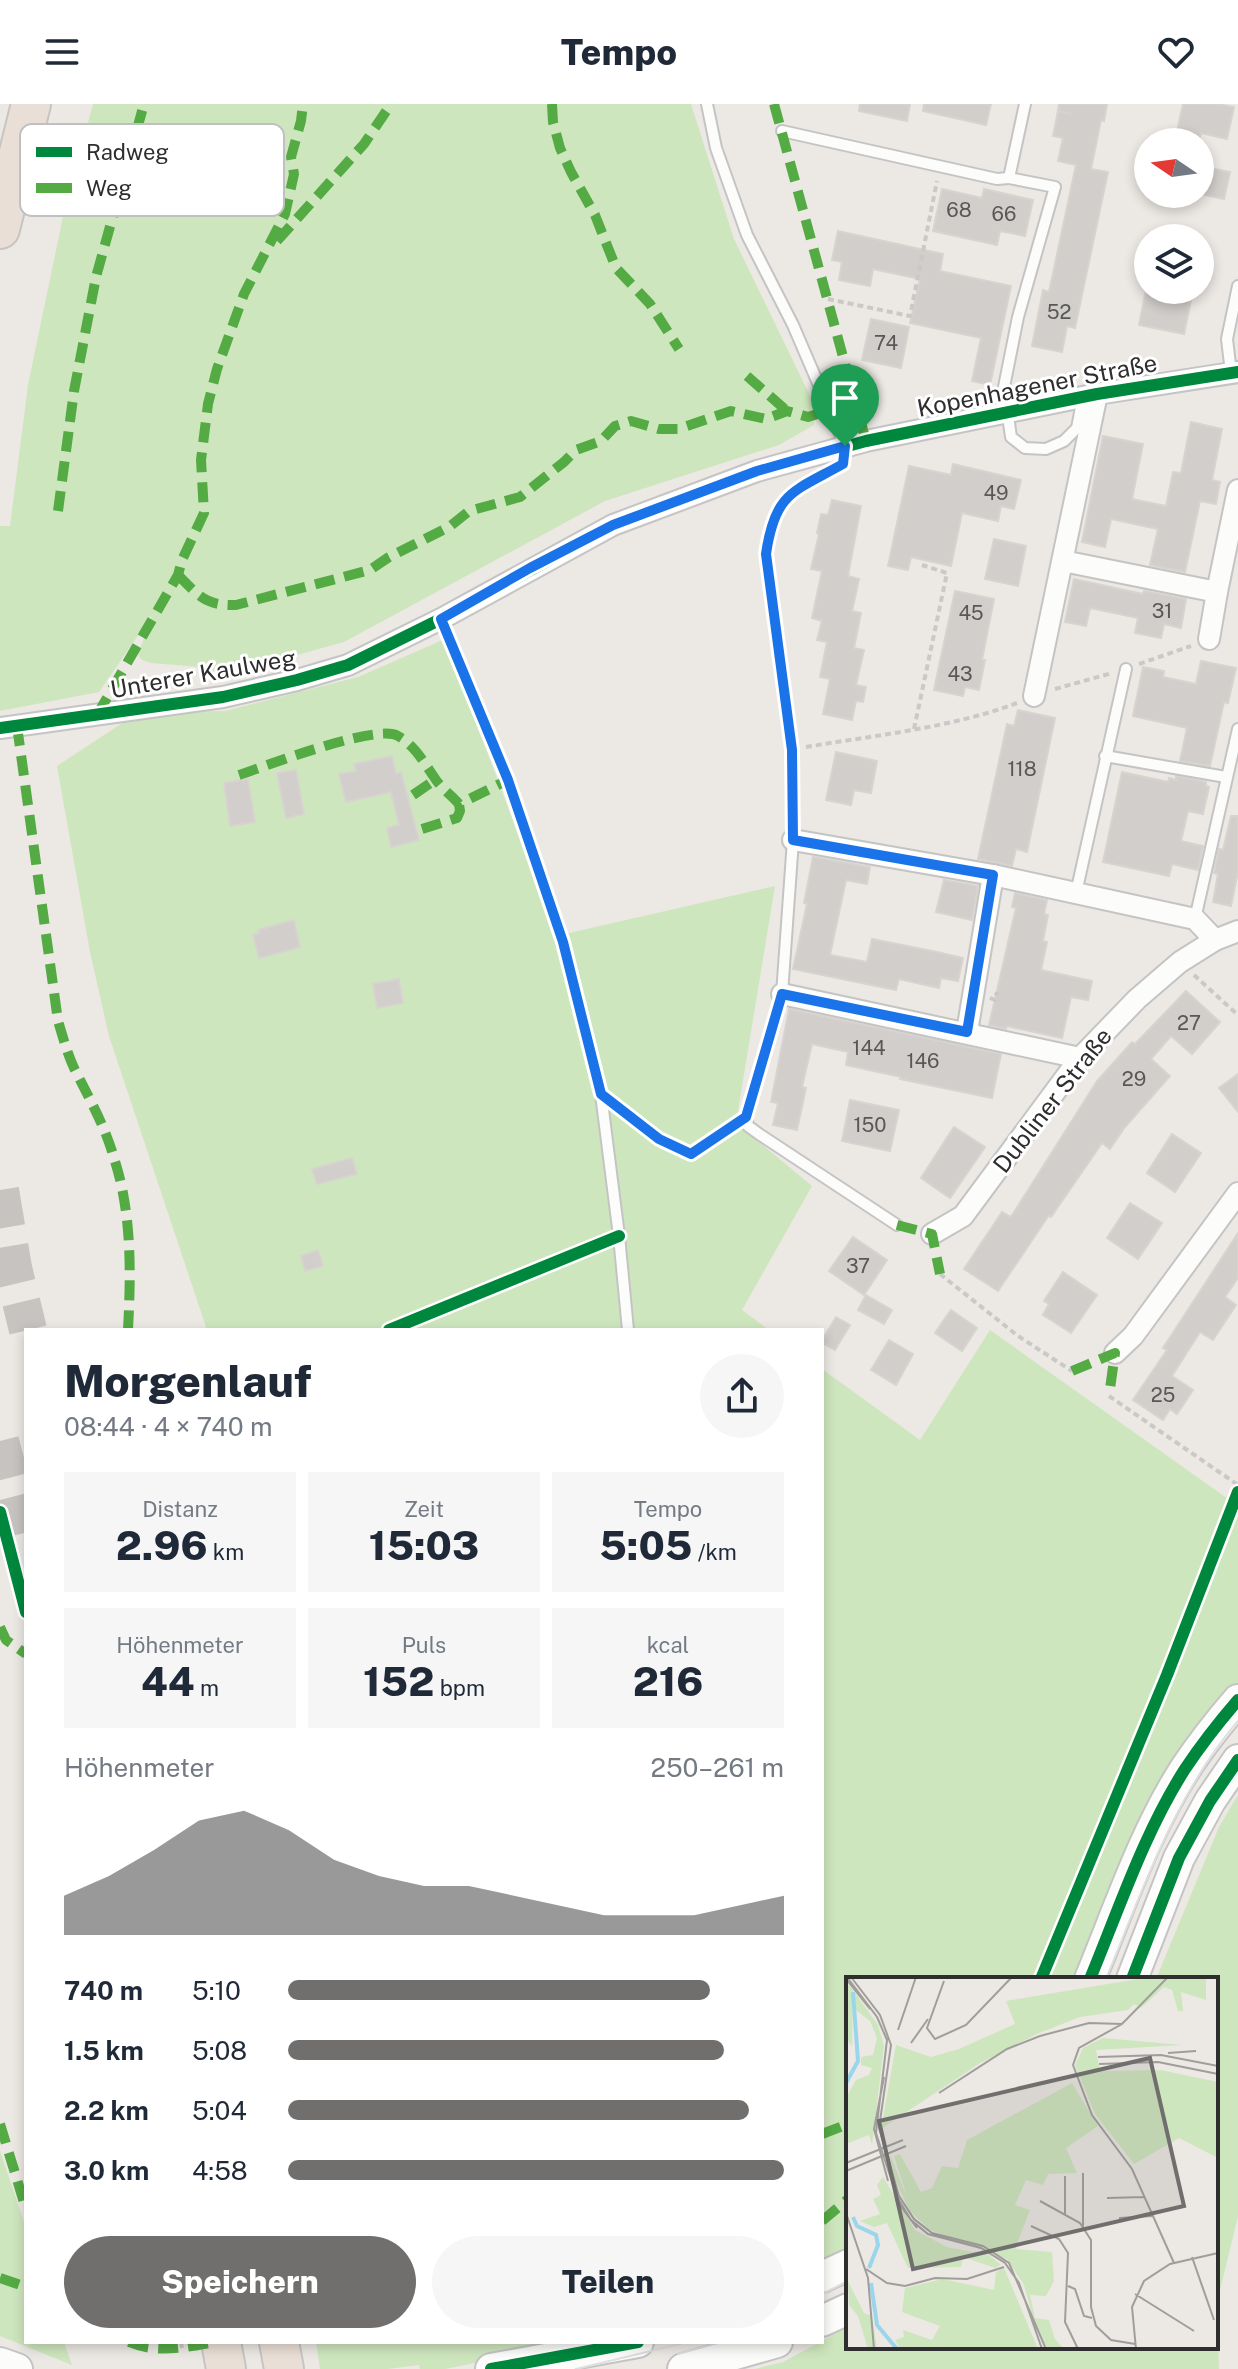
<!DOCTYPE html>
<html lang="de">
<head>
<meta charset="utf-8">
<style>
	body { margin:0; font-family:"Public Sans",sans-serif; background:#f6f6f7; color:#1f2937; height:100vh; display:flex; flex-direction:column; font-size:30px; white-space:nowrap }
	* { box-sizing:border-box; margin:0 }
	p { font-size:26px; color:#747a83 }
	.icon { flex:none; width:44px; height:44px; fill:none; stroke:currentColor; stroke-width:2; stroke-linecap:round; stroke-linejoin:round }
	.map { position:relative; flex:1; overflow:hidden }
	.side { position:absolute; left:24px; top:1224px; width:800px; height:1016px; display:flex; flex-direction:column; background:#fff; border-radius:0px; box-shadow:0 4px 12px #0003 }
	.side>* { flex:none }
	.needle { width:52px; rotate:283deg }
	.tools { position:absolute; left:1134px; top:24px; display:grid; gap:16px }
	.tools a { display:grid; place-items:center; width:80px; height:80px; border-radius:50%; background:#fff; box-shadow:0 4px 12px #0003; font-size:40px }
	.pin { position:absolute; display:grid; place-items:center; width:68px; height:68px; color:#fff; margin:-82px -34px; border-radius:50% 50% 50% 0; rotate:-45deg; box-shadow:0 0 8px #0007 }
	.pin .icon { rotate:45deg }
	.round { display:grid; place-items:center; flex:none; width:84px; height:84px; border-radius:42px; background:#f6f6f7 }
	.overview { display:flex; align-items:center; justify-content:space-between; height:136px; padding:0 40px }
	h1 { font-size:44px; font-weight:800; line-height:60px }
	.metrics { display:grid; grid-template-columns:repeat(3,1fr); gap:12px; height:136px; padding:8px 40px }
	.metrics div { display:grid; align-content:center; border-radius:0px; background:#f6f6f7; text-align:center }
	.metrics b { font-size:40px; font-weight:800 }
	.metrics small { font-size:22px; font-weight:400 }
	.metrics p { font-size:22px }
	.chart { height:224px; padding:16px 40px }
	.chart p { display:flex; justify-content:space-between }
	.chart svg { width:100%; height:144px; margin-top:8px; fill:#706f6e; opacity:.7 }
	.button { display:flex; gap:16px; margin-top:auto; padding:16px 40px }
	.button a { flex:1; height:92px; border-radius:48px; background:#706f6e; color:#fff; font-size:32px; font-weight:800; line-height:92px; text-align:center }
	.button a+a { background:#f6f6f7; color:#1f2937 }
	ul { padding:0 40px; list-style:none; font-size:26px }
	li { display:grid; grid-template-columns:128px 96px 1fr; align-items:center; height:60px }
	li i { height:20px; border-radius:10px; background:#706f6e }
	header { display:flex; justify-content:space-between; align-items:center; height:104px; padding:0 40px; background:#fff; font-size:36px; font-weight:800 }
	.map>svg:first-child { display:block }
</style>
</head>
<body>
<header><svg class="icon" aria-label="menu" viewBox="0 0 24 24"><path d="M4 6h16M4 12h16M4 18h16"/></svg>Tempo<svg class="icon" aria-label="heart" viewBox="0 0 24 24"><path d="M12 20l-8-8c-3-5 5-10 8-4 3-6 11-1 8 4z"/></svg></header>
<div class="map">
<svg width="1238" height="2265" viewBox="0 0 1238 2265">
	<rect width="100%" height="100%" fill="#ece8e4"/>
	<g fill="#cee6be">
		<polygon points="93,0 691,0 734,135 813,298 814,321 779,341 605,397 344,538 224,571 200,563 151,559 142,556 138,551 152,511 99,588 0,607 0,422 10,422 28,281 65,103"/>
		<polygon points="445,535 556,832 775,782 736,1019 812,1082 742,1206 769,1226 207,1226 109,932 90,848 57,662 139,608 225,607 358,573"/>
		<polygon points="990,1226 1238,1402 1238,1581 1223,1597 1080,1875 848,1875 848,2148 822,2164 822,1265 920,1336"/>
		<polygon points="1238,1691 1238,2112 1217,2199 1219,2265 755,2265 783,2258 848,2223 848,2243 1216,2243 1216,1875 1156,1875 1219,1723"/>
		<polygon points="0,2047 26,2124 26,2238 64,2238 72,2261 0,2232"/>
		<polygon points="316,2238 583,2238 445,2265 420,2265 419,2261 388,2265 320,2265"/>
	</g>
	<g fill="#d1cecb" stroke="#d7d4d0" stroke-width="2">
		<polygon points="860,0 910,0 907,17 859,7"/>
		<polygon points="924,0 991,0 986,21 923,7"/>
		<polygon points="1059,0 1107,0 1104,17 1101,16 1091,65 1108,68 1075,224 1067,222 1062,248 1032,242 1043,186 1049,188 1076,61 1058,57 1063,34 1053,32 1058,7 1071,10 1058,7"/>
		<polygon points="1183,0 1218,0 1234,3 1227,35 1201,29 1199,37 1176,32"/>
		<polygon points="1200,62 1230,68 1224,95 1200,90"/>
		<polygon points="942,85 982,94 984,85 1033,96 1025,132 1000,127 997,141 933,127"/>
		<polygon points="838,127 943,150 940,167 1011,182 990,281 972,277 981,234 910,219 920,175 873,165 870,182 839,176 842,158 832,156"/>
		<polygon points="1146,186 1193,186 1184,230 1139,221"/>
		<polygon points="871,215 909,223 901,264 862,256"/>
		<polygon points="1191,318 1222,325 1212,376 1220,378 1216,400 1200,397 1185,468 1150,461 1158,425 1111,415 1105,443 1082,438 1103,332 1143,340 1132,395 1166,402 1173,368 1181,369"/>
		<polygon points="953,360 1021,376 1014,405 1001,402 998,417 962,409 951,462 911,453 908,466 888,462 909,362 951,371"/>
		<polygon points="832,396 861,402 848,472 859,475 852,507 861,509 854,544 864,546 856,581 866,583 863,598 856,597 852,616 823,610 830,575 820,573 827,538 817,536 822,517 812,514 822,467 811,465 819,430 817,429 821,410 828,411"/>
		<polygon points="994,435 1026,442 1018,482 985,475"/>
		<polygon points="1074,475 1143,490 1144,487 1186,495 1181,524 1164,520 1161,534 1135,529 1138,514 1090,504 1086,522 1065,518"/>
		<polygon points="955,487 994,495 982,556 985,556 979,586 965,583 963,592 934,586"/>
		<polygon points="1201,557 1236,564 1228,599 1224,598 1210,662 1180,657 1187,624 1133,612 1143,563 1164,567 1163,573 1196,580"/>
		<polygon points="1018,606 1055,614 1027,748 1016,745 1012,762 978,755 1007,620 1014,622"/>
		<polygon points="836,648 877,657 871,689 854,686 851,701 826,696"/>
		<polygon points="392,652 396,670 401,668 419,736 391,743 387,724 399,721 391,688 346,698 339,670 356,667 354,660"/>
		<polygon points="296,666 304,710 286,714 277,669"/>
		<polygon points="1122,668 1168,678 1169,674 1176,676 1176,672 1206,678 1206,682 1209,683 1203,710 1188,707 1181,737 1203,742 1198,766 1172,760 1169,772 1103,758"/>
		<polygon points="248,675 255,718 230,722 224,679"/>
		<polygon points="1231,712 1238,712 1238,768 1231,802 1213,798 1218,770 1214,769 1219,745 1223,746"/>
		<polygon points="813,753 870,763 867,780 846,776 830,851 867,858 872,835 937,848 963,854 958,877 941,874 939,884 899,875 896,886 793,865 807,800 804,799"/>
		<polygon points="944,776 978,782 972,816 936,808"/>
		<polygon points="1015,789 1047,796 1044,810 1048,811 1043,837 1047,838 1041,866 1092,877 1088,896 1071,893 1062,934 1007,922 1006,925 989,921 1016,804 1012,803"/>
		<polygon points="294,816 300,843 259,854 253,831 259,829 258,826"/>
		<polygon points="399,875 403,899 377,904 373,880"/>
		<polygon points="1186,887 1220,918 1192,950 1171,932 1151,955 1170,972 1125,1023 1110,1045 1102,1039 1051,1113 1049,1111 998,1187 964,1165 1002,1108 1011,1113 1097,977 1132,938 1135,940"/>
		<polygon points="789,905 1001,950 992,994 900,975 901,973 846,961 848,948 812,940 802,983 806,984 797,1026 773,1021 778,999 771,998"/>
		<polygon points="1238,970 1238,1008 1219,984"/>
		<polygon points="850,996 899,1006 890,1047 842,1037"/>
		<polygon points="954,1023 985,1043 950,1094 921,1074"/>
		<polygon points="1172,1030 1201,1049 1175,1088 1147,1069"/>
		<polygon points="352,1054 357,1070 317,1080 312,1065"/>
		<polygon points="1130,1099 1162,1119 1138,1155 1107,1134"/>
		<polygon points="1238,1129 1238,1174 1225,1193 1236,1201 1213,1236 1200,1228 1172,1272 1193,1286 1177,1310 1170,1305 1163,1316 1133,1296 1167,1246 1163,1244"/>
		<polygon points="853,1133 887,1156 864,1191 829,1167"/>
		<polygon points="318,1146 323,1162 305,1167 301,1152"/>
		<polygon points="1063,1168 1097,1191 1071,1229 1043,1211 1049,1200 1044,1197"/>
		<polygon points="866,1191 892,1206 884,1220 858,1206"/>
		<polygon points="951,1206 977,1224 962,1247 935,1229"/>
		<polygon points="836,1213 850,1221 835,1246 822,1239 822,1236"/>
		<polygon points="889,1236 913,1250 896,1281 871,1266"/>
	</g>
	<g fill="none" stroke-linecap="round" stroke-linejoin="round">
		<g stroke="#c6c3c0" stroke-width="38" stroke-dasharray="38 19" stroke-linecap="butt">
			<polyline points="0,1086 13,1164 28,1226"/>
			<polyline points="0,1337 26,1437"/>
		</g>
		<g stroke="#c5c4c5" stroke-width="14">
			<g id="lane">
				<path d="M 707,0 L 716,44 L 747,131 L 793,221 L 845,342 L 843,360 C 792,388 775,387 766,450 L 792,646 L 793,736 L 782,890 L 746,1013 L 748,1022 L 759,1030 L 897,1121"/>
				<polyline points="1025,0 1009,74 1055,83 1018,213 1004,283 1011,333 1025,344 1046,345 1064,337 1077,324 1083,293"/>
				<polyline points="782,27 997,75 1009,74"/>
				<polyline points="1231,269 1227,235 1238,182"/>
				<polyline points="441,515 508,676 563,838 601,990 619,1132 628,1226"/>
				<polyline points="1105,652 1226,673"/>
				<polyline points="1076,789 1126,565"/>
				<polyline points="1195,815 1238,625"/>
				<polyline points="601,990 659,1035 691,1050"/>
			</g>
		</g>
		<g stroke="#c5c4c5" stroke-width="24">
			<g id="street">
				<polyline points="1063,457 1217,488"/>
				<polyline points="1209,535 1217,488 1238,386"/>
				<polyline points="1034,592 1097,290"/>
				<polyline points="0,624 223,593 297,576 348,561 441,515 613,421 757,367 866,337 1097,290 1238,268"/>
				<polyline points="793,736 993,771 1195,815 1215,836"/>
				<polyline points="782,890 1080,954"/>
				<polyline points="967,928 993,771"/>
				<polyline points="932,1130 963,1112 1080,954 1137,895 1180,858 1215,836 1238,827"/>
				<polyline points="1115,1249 1133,1232 1238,1089"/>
			</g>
		</g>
		<g stroke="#c5c4c5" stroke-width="34">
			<g id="secondary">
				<path d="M 1090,1875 C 1119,1805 1144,1729 1185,1665 C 1201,1641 1219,1618 1238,1596"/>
				<polyline points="1132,1875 1179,1754 1210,1697 1238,1656"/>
				<polyline points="822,2173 848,2161"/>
				<polyline points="822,2217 848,2205"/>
				<polyline points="0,2259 17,2265"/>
				<polyline points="491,2265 638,2238"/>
				<polyline points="683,2265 777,2238"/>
			</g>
		</g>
		<g stroke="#c6c5c4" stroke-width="42">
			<g id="highway">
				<polyline points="0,125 31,0"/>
				<polyline points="221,2238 226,2265"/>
				<polyline points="279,2238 284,2265"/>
			</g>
		</g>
		<g stroke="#c9c9c8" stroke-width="4" stroke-dasharray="6 4" stroke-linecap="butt">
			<polyline points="828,195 910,212 937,77"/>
			<polyline points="1139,560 1191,542"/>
			<polyline points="1055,585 1112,569"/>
			<polyline points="914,625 947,469 922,461"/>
			<path d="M 806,643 C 876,631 951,624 1017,599"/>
			<polyline points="1194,871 1238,911"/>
			<polyline points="990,894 995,896 997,888"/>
			<polyline points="701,1043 734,1021"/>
			<polyline points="940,1170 1018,1232 1072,1267"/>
			<polyline points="1109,1292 1238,1381"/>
			<polyline points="181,2238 182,2244"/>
		</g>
		<use href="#lane" stroke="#fcfcfb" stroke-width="10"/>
		<use href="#street" stroke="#fcfcfb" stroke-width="20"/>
		<use href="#secondary" stroke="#fcfcfb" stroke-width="30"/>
		<use href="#highway" stroke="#eadfd6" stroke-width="38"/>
		<g stroke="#dfdfe1" stroke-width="2">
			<path d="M 1106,1875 C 1143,1785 1174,1692 1238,1617"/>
			<polyline points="822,2190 848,2177"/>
			<polyline points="678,2250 721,2238"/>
			<polyline points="576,2265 688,2238"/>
		</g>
		<g stroke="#54ab44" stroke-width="10" stroke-dasharray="20 10" stroke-linecap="butt">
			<polyline points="552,0 553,18 560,44 571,68 595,111 616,164 650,200 679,245"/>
			<polyline points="774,0 866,337"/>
			<polyline points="277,137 364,40 391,0"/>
			<polyline points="747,272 787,307"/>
			<polyline points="58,407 74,287 96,173 144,0"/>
			<path d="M 178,471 C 198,491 205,502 236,501 L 370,466 L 389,453 L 449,423 L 469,407 L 520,393 L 564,358 L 576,346 L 601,337 L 615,322 L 631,317 L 659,325 L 678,325 L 731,307 L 766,315 L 787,307 L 808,313 L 830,306"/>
			<polyline points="97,611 178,471 182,456 204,409 201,356 208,300 217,265 244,190 285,110 294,70 291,53 301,17 303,0"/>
			<path d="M 17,622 L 58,917 C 63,933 67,949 74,964 C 89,994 105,1022 114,1054 C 132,1109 131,1169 128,1226"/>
			<path d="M 239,671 C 266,662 377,619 398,632 C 415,642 423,657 434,673 C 440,683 451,691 459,700 L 508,676"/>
			<polyline points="413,691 435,676"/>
			<polyline points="422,725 457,714 460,707 459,700"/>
			<polyline points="897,1121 932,1130 940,1170"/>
			<polyline points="1072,1267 1115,1249 1109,1292"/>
			<polyline points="0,1523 6,1536 26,1550"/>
			<polyline points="0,2020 26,2105"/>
			<polyline points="822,2030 848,2020"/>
			<polyline points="822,2117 848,2095"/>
			<polyline points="0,2174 26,2183"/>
			<path d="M 129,2238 C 157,2250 186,2243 215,2238"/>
		</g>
		<g stroke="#fff" stroke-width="17">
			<g id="cycleway">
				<polyline points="0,624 223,593 297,576 348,561 441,515 613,421 757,367 866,337 1097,290 1238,268"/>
				<polyline points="389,1226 619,1132"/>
				<polyline points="0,1408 26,1508"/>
				<polyline points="1041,1875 1167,1571 1238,1388"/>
				<path d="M 1090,1875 C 1119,1805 1144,1729 1185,1665 C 1201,1641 1219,1618 1238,1596"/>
				<polyline points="1132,1875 1179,1754 1210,1697 1238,1656"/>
				<polyline points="491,2265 638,2238"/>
			</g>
		</g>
		<use href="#cycleway" stroke="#00873e" stroke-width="12"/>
	</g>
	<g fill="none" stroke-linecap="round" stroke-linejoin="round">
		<g stroke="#fff" stroke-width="16">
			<path id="route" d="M 845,342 L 843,360 C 793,388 775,388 766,450 L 792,646 L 793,736 L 993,771 L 967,928 L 782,890 L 746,1013 L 691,1050 L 659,1035 L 601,990 L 563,838 L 508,676 L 441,515 L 530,464 L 613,421 L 757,367 Z"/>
		</g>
		<use href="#route" stroke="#1a73e8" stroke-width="10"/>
	</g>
	<g text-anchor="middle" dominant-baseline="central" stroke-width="6" stroke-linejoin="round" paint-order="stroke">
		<g font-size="20" fill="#585857">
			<text x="959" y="106">68</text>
			<text x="1004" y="110">66</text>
			<text x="1059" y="208">52</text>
			<text x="886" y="239">74</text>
			<text x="996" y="389">49</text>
			<text x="1162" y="507">31</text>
			<text x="971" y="509">45</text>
			<text x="960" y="570">43</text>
			<text x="1022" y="665">118</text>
			<text x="1189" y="919">27</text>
			<text x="869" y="944">144</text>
			<text x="923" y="957">146</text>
			<text x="1134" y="975">29</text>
			<text x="870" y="1021">150</text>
			<text x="858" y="1162">37</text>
			<text x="1163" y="1291">25</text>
		</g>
		<g font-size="24" fill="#2e2e2e" stroke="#fff">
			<text transform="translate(1037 281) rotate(-11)">Kopenhagener Straße</text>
			<text transform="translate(203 569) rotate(-10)">Unterer Kaulweg</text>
			<text transform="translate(1052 996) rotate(-52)">Dubliner Straße</text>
		</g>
	</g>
	<g transform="translate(846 1873)">
		<rect width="372" height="372" fill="#ece8e4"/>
		<path d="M 304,0 L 360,0 L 360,23 L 335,15 L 337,34 L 332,34 L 326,13 L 318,10 L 295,31 L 288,27 L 282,33 L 234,40 L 193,56 L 134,86 L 35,152 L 50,68 L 85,80 L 113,72 L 169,47 L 160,24 ZM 0,5 L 7,13 L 6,69 L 0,61 ZM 9,16 L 32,48 L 38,69 L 26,168 L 23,158 L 0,167 L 1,119 L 10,103 L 23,98 L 26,91 L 15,88 L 15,80 L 27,78 L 31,61 L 24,44 L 10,33 ZM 257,61 L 336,68 L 250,73 L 254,94 L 314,93 L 372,105 L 372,181 L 333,161 L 288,187 L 249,137 L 229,88 L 237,71 ZM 226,106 L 252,149 L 220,171 L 231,196 L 202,197 L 197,208 L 180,203 L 169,228 L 184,233 L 169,272 L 206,275 L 208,304 L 200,319 L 184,318 L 189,341 L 203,343 L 209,362 L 218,372 L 202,372 L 187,341 L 178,308 L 161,282 L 84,253 L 63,233 L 40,182 L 45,180 L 62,223 L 48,179 L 54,177 L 75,215 L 86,211 L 96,189 L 112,191 L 121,163 ZM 37,200 L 69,253 L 101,270 L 143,278 L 155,288 L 149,291 L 117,280 L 115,290 L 62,291 L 41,246 L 28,250 L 14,244 L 34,237 L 27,222 L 35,218 L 31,208 ZM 158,291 L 192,372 L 54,372 L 49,363 L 58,360 L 57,353 L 86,363 L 94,349 L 56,335 L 59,311 L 97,302 L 148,313 L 150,295 ZM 2,304 L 18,336 L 26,339 L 31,372 L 22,372 L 12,339 L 3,328 Z" fill="#cee6be"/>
		<path fill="none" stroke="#99d6ec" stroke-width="4" d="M 0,106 L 12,84 L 7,15M 7,240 L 11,249 L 30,258 L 32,268 L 23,291M 25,306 L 31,348 L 51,372"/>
		<path fill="none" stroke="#a09e9b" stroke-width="2" d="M 1,0 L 31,40 L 41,63 L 30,156 L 51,220 L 65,243 L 82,257 L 135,271 L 159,286 L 173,306 L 196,372M 5,0 L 34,38 L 45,68 L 33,151 L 53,219 L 68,242 L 86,256 L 137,269 L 163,286 L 200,372M 77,0 L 112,0M 322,0 L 276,47 L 233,71 L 227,88 L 246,138 L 286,192 L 328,286M 0,2 L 24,32M 98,4 L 81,51 L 89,62 L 120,48 L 166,0M 52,53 L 70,0M 65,66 L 82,42M 322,76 L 350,74M 252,80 L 315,78 L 372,89M 253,87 L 312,85 L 372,97M 38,100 L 28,152 L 42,204M 93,116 L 161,72 L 194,59 L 243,46 L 276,47M 0,186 L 57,163M 0,194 L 60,169M 219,199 L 219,237M 261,221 L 299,220M 50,223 L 71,251M 194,224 L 234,246 L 245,263 L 245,330 L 250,349 L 265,363 L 289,367M 0,236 L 22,301 L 28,372M 273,241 L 307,239M 185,249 L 213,262 L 222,276 L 219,345 L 232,372M 237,250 L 237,196M 346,280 L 368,343M 20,292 L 41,306 L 59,309 L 89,301 L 121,302 L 158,290M 222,309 L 229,312 L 238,339 L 246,341M 289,317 L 348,354M 290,372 L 286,330 L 298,304 L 324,287 L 372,276"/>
		<path fill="#706f6e" fill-opacity="0.15" stroke="#706f6e" stroke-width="4" d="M 304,81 L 338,229 L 67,292 L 33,144 Z"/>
		<rect width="372" height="372" fill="none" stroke="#2e2e2e" stroke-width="4"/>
	</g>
	<rect x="20" y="20" width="264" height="92" rx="12" fill="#fff" stroke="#c0c0c0" stroke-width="2"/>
	<rect x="36" y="43" width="36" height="10" fill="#00873e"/>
	<rect x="36" y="79" width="36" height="10" fill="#54ab44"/>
	<g font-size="22" fill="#2e2e2e">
		<text x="86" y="56">Radweg</text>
		<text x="86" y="92">Weg</text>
	</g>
</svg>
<div class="tools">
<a><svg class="needle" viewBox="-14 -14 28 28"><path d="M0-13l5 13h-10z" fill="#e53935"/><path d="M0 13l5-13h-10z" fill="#747a83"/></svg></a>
<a><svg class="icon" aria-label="layers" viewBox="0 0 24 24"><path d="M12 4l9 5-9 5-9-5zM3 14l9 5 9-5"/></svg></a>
</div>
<div class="pin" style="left:845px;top:342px;background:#1e9e55"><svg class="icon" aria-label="arrive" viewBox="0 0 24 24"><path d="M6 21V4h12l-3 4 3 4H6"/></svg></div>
<section class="side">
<div class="overview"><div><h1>Morgenlauf</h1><p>08:44 · 4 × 740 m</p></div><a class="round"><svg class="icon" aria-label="share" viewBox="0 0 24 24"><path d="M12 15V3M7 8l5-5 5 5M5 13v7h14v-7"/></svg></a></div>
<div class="metrics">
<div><p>Distanz</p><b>2.96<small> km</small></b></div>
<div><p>Zeit</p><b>15:03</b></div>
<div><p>Tempo</p><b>5:05<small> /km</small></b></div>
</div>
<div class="metrics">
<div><p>Höhenmeter</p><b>44<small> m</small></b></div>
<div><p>Puls</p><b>152<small> bpm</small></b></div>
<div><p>kcal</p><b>216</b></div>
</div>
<div class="chart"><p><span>Höhenmeter</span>250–261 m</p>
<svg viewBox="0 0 160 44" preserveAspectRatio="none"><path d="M0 44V32L10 26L20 18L30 9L40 6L50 12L60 21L70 26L80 29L90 29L100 32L110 35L120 38L130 38L140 38L150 35L160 32V44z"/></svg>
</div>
<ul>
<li><b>740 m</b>5:10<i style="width:85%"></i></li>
<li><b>1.5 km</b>5:08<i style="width:88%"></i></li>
<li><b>2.2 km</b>5:04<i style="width:93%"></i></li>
<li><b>3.0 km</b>4:58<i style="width:100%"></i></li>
</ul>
<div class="button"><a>Speichern</a><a>Teilen</a></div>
</section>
</div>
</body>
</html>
